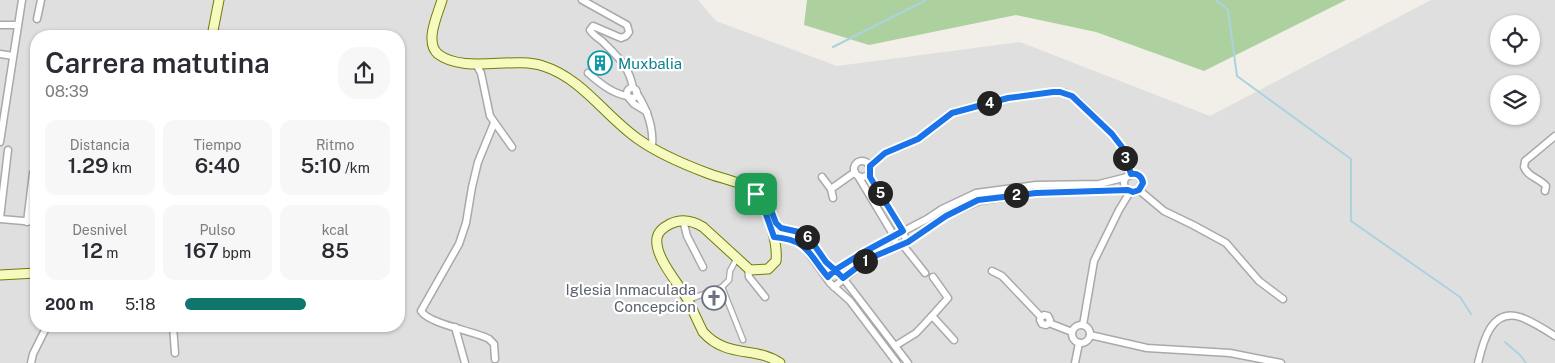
<!DOCTYPE html>
<html lang="es">
<head>
<meta charset="utf-8">
<style>
	body { margin:0; font-family:"Public Sans",sans-serif; background:#f7f7f7; color:#2b2b33; height:100vh; display:flex; flex-direction:column; font-size:19px; white-space:nowrap }
	* { box-sizing:border-box; margin:0 }
	p { font-size:16px; color:#7c7c81 }
	.icon { flex:none; width:28px; height:28px; fill:none; stroke:currentColor; stroke-width:2; stroke-linecap:round; stroke-linejoin:round }
	.map { position:relative; flex:1; overflow:hidden }
	.panel { position:absolute; left:30px; top:30px; width:375px; height:302px; display:flex; flex-direction:column; background:#fff; border-radius:20px; box-shadow:0 1px 4px #0004 }
	.panel>* { flex:none }
	.controls { position:absolute; left:1490px; top:15px; display:grid; gap:10px }
	.controls a { display:grid; place-items:center; width:50px; height:50px; border-radius:50%; background:#fff; box-shadow:0 1px 4px #0004; font-size:25px }
	.pin { position:absolute; display:grid; place-items:center; width:42px; height:42px; color:#fff; margin:-21px; border-radius:10px; box-shadow:0 2px 8px #0006 }
	.km { position:absolute; width:25px; height:25px; margin:-12px; border-radius:50%; background:#222; color:#fff; font-size:14px; line-height:25px; text-align:center }
	.round { display:grid; place-items:center; flex:none; width:52px; height:52px; border-radius:20px; background:#f7f7f7 }
	.overview { display:flex; align-items:center; justify-content:space-between; height:85px; padding:0 15px }
	h1 { font-size:28px; font-weight:600; line-height:38px }
	.stats { display:grid; grid-template-columns:repeat(3,1fr); gap:8px; height:85px; padding:5px 15px }
	.stats div { display:grid; align-content:center; border-radius:12px; background:#f7f7f7; text-align:center }
	.stats b { font-size:21px; font-weight:600 }
	.stats small { font-size:14px; font-weight:400 }
	.stats p { font-size:14px }
	ul { padding:0 15px; list-style:none; font-size:16px }
	li { display:grid; grid-template-columns:80px 60px 1fr; align-items:center; height:38px }
	li i { height:12px; border-radius:6px; background:#0f766e }
	.map>svg:first-child { display:block }
</style>
</head>
<body>
<div class="map">
<svg width="1555" height="363" viewBox="0 0 1555 363">
	<rect width="100%" height="100%" fill="#f2efe9"/>
	<path fill="#e0dfdf" fill-rule="evenodd" d="M 0,0 L 698,0 L 716,21 L 837,66 L 1020,42 L 1210,116 L 1431,0 L 1555,0 L 1555,363 L 0,363 ZM 1499,24 L 1531,24 L 1531,56 L 1499,56 ZM 36,36 L 399,36 L 399,326 L 36,326 ZM 1499,84 L 1531,84 L 1531,116 L 1499,116 Z"/>
	<polygon fill="#add19e" points="807,0 1346,0 1204,71 1096,32 1016,15 869,45 804,25"/>
	<g fill="none" stroke-linecap="round" stroke-linejoin="round">
		<g stroke="#aad3df" stroke-width="2">
			<polyline points="1216,0 1228,10 1237,76 1351,159 1351,221 1460,297 1471,314"/>
			<polyline points="833,47 926,0"/>
			<polyline points="1505,342 1520,355 1526,363"/>
		</g>
		<g stroke="#a9a9a9" stroke-width="7">
			<g id="pedestrian">
				<polyline points="722,287 743,340"/>
				<polyline points="688,300 722,287 729,280 730,271 737,258"/>
			</g>
		</g>
		<g stroke="#a9a9a9" stroke-width="9">
			<g id="minor">
				<path d="M 582,0 L 627,25 L 629,32 L 626,36 L 621,38 L 593,26 L 590,30 C 593,35 598,38 602,41 C 618,57 629,66 633,88"/>
				<polyline points="37,19 41,0"/>
				<polyline points="0,25 18,25"/>
				<polyline points="0,54 13,56"/>
				<polyline points="476,64 481,73 490,116 512,147"/>
				<path d="M 588,73 C 600,83 611,93 627,96"/>
				<circle cx="632" cy="93" r="5"/>
				<path d="M 636,92 C 647,109 654,127 652,147"/>
				<polyline points="629,98 634,104 647,112"/>
				<path d="M 494,123 L 478,162 L 472,187 L 466,223 L 459,244 L 421,311 C 429,324 474,331 489,339 L 494,344 L 495,359"/>
				<polyline points="0,142 22,0"/>
				<circle cx="862" cy="169" r="8"/>
				<polyline points="869,166 885,153 918,139 952,113 1008,98 1053,92 1066,93 1077,100 1112,134 1122,147 1131,175"/>
				<polyline points="870,172 870,177 908,242"/>
				<circle cx="1133" cy="183" r="9"/>
				<polyline points="858,176 894,236 897,246"/>
				<polyline points="822,177 831,189"/>
				<polyline points="1139,190 1164,211 1193,225 1226,243 1259,281 1283,299"/>
				<path d="M 1545,191 L 1546,186 C 1539,178 1528,177 1524,167 L 1525,161 L 1555,136"/>
				<polyline points="759,195 769,202 776,223 781,228 799,232 810,239 826,262 843,278 908,363"/>
				<polyline points="833,198 831,189 855,172"/>
				<polyline points="0,218 8,150"/>
				<polyline points="0,219 36,222"/>
				<polyline points="683,220 687,236 703,267"/>
				<polyline points="27,222 33,173 36,171"/>
				<polyline points="774,237 786,238 803,245 830,283 850,301 897,363"/>
				<polyline points="902,244 925,273"/>
				<polyline points="748,268 749,277 765,297"/>
				<polyline points="992,271 1002,276 1041,317 1040,320 1042,324 1046,325 1049,323 1050,320 1048,316 1044,315 1041,317"/>
				<polyline points="827,277 835,271 864,252 927,219 942,209 976,193 1036,185 1099,184 1127,177"/>
				<polyline points="834,287 868,259 908,242 946,216 979,201 1036,193 1128,190"/>
				<polyline points="931,317 948,298 933,277"/>
				<polyline points="1049,323 1072,332"/>
				<circle cx="1081" cy="334" r="9"/>
				<polyline points="1083,325 1094,261 1119,210 1130,192"/>
				<polyline points="173,326 175,353"/>
				<polyline points="455,327 465,363"/>
				<polyline points="1090,335 1147,348 1230,353 1281,363"/>
				<polyline points="895,346 916,333 931,317 934,318 954,340"/>
				<polyline points="31,363 33,354 47,326"/>
				<polyline points="1075,363 1079,343"/>
				<path d="M 1478,363 C 1483,342 1491,308 1520,317 C 1532,321 1544,329 1555,336"/>
			</g>
		</g>
		<g stroke="#707d05" stroke-width="11">
			<g id="secondary">
				<path d="M 442,0 C 438,14 424,42 438,54 C 464,74 513,56 543,66 C 582,78 606,117 638,139 C 659,154 683,164 707,173 C 722,179 744,182 755,193 C 768,206 778,244 776,261 L 768,269 L 750,270 L 703,227 C 693,221 682,218 670,224 C 664,227 658,231 657,238 C 654,257 679,284 688,300 C 693,311 698,322 703,332 C 727,359 756,346 780,363"/>
				<polyline points="212,36 219,0"/>
				<polyline points="0,275 36,273"/>
			</g>
		</g>
		<use href="#pedestrian" stroke="#fff" stroke-width="4.5"/>
		<use href="#minor" stroke="#fff" stroke-width="6"/>
		<use href="#secondary" stroke="#f7fabf" stroke-width="9"/>
	</g>
	<g fill="none" stroke-linecap="round" stroke-linejoin="round">
		<g stroke="#fff" stroke-width="10">
			<path id="route" d="M 756,194 L 762,203 L 774,237 C 809,240 808,254 828,277 L 835,270 L 843,278 L 868,259 L 908,242 L 946,216 L 978,200 L 1036,193 L 1128,190 L 1133,192 L 1139,190 L 1143,183 C 1142,176 1137,173 1131,174 L 1122,147 L 1112,134 L 1072,96 L 1060,92 L 1053,92 L 1008,98 L 952,113 L 918,139 L 885,153 L 870,166 L 870,177 L 903,231 L 864,252 L 835,270 L 826,262 L 810,239 L 799,232 L 781,228 L 776,223 L 768,202 L 756,194"/>
		</g>
		<use href="#route" stroke="#1a73e8" stroke-width="6"/>
	</g>
	<defs>
		<g id="building-ring" transform="scale(1.25)"><circle r="9.5" fill="#fff" stroke="#0f9aa8" stroke-width="1.5"/><path d="M-4-6H4V6H1V3H-1V6H-4ZM-2.5-4.3h1.7v1.8h-1.7ZM.8-4.3h1.7v1.8H.8ZM-2.5-1h1.7V.8h-1.7ZM.8-1h1.7V.8H.8Z" fill="#0f9aa8"/></g>
		<g id="church-ring" transform="scale(1.25)"><circle r="9.5" fill="#fff" stroke="#6b7280" stroke-width="1.5"/><path d="M-1.2-6h2.4v3.5h3.3v2.4h-3.3V6h-2.4V-.1h-3.3v-2.4h3.3Z" fill="#6b7280"/></g>
	</defs>
	<g fill-rule="evenodd">
		<use href="#building-ring" x="600" y="63"/>
		<use href="#church-ring" x="714" y="298"/>
	</g>
	<g text-anchor="middle" dominant-baseline="central" stroke-width="4.5" stroke-linejoin="round" paint-order="stroke">
		<g font-size="15" fill="#0d838f" stroke="#fff" text-anchor="start">
			<text x="618" y="63">Muxbalia</text>
		</g>
		<g font-size="15" fill="#5b616d" stroke="#fff" text-anchor="end">
			<text x="696" y="289">Iglesia Inmaculada<tspan x="696" dy="17">Concepcion</tspan></text>
		</g>
	</g>
</svg>
<div class="controls">
<a><svg class="icon" aria-label="locate" viewBox="0 0 24 24"><circle cx="12" cy="12" r="6"/><path d="M12 2v4M12 18v4M2 12h4M18 12h4"/></svg></a>
<a><svg class="icon" aria-label="layers" viewBox="0 0 24 24"><path d="M12 4l9 5-9 5-9-5zM3 14l9 5 9-5"/></svg></a>
</div>
<div class="pin" style="left:756px;top:194px;background:#1e9e55"><svg class="icon" aria-label="arrive" viewBox="0 0 24 24"><path d="M6 21V4h12l-3 4 3 4H6"/></svg></div>
<b class="km" style="left:865px;top:261px">1</b>
<b class="km" style="left:1016px;top:195px">2</b>
<b class="km" style="left:1125px;top:158px">3</b>
<b class="km" style="left:989px;top:103px">4</b>
<b class="km" style="left:880px;top:193px">5</b>
<b class="km" style="left:807px;top:237px">6</b>
<section class="panel">
<div class="overview"><div><h1>Carrera matutina</h1><p>08:39</p></div><a class="round"><svg class="icon" aria-label="share" viewBox="0 0 24 24"><path d="M12 15V3M7 8l5-5 5 5M5 13v7h14v-7"/></svg></a></div>
<div class="stats">
<div><p>Distancia</p><b>1.29<small> km</small></b></div>
<div><p>Tiempo</p><b>6:40</b></div>
<div><p>Ritmo</p><b>5:10<small> /km</small></b></div>
</div>
<div class="stats">
<div><p>Desnivel</p><b>12<small> m</small></b></div>
<div><p>Pulso</p><b>167<small> bpm</small></b></div>
<div><p>kcal</p><b>85</b></div>
</div>
<ul>
<li><b>200 m</b>5:18<i style="width:59%"></i></li>
</ul>
</section>
</div>
</body>
</html>
